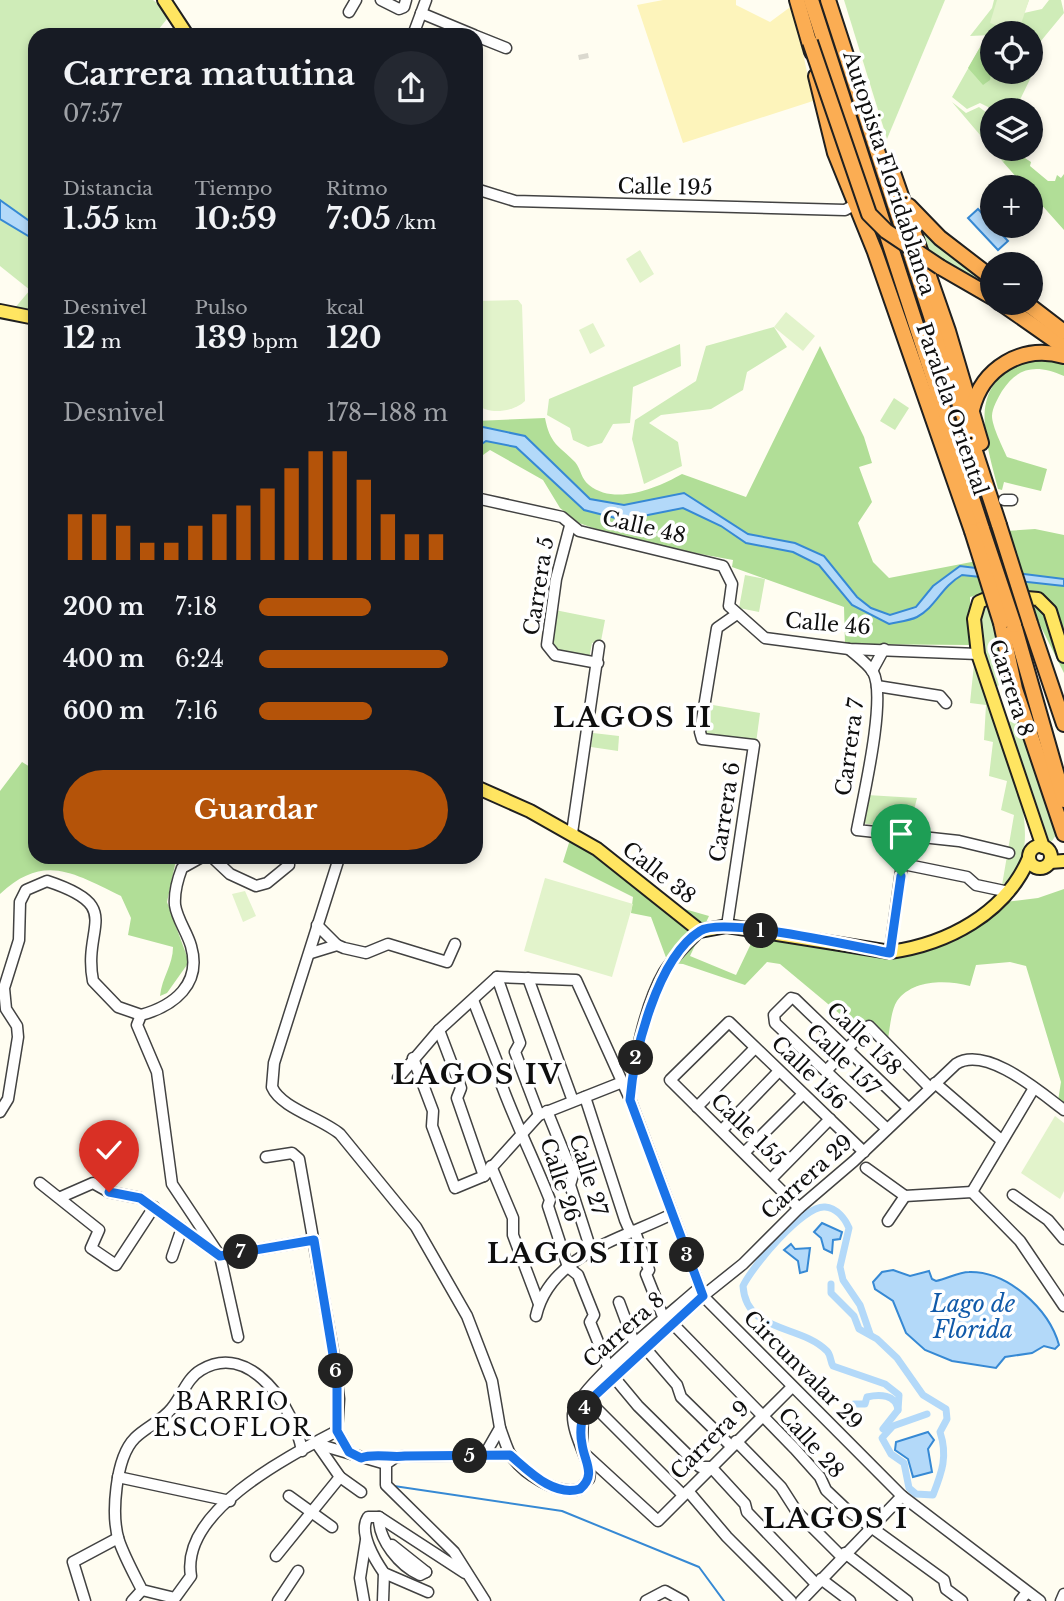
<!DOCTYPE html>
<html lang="es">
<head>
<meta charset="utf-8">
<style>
	body { margin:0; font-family:"Libre Baskerville",serif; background:#242831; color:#f1f3f6; height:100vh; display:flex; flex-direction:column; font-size:26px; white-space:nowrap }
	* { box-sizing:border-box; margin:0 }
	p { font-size:23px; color:#9ea1a6 }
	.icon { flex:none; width:38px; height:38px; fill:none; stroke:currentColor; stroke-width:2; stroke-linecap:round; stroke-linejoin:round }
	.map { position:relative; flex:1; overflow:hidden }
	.details { position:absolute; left:28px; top:28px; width:455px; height:836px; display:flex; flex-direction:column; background:#171b24; border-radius:21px; box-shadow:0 4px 10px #0003 }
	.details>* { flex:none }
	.controls { position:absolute; left:980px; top:21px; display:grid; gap:14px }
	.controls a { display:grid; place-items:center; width:63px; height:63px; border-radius:50%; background:#171b24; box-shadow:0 4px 10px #0003; font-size:35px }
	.pin { position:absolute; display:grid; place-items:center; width:60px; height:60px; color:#fff; margin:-72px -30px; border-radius:50% 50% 50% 0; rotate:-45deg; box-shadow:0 0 7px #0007 }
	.pin .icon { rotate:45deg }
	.km { position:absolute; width:35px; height:35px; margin:-18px; border-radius:50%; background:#222; color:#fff; font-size:19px; line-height:35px; text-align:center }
	.round { display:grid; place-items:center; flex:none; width:74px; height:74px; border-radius:37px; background:#242831 }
	.headline { display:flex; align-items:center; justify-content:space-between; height:119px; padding:0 35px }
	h1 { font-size:32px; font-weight:700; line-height:52px }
	.stats { display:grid; grid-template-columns:repeat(3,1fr); gap:10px; height:119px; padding:7px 35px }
	.stats div { display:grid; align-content:center }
	.stats b { font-size:30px; font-weight:700 }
	.stats small { font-size:19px; font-weight:400 }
	.stats p { font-size:19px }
	.chart { height:196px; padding:14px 35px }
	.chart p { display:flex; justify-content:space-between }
	.chart svg { width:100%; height:126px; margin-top:7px; stroke:#b45309; stroke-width:6 }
	.primary-button { display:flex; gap:14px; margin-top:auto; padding:14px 35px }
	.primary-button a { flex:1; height:80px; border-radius:42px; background:#b45309; color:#fff; font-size:28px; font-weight:700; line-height:80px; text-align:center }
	ul { padding:0 35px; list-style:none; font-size:23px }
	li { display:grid; grid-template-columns:112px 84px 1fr; align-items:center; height:52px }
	li i { height:18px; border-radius:9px; background:#b45309 }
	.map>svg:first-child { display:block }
</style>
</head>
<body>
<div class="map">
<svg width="1064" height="1601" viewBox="0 0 1064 1601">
	<rect width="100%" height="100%" fill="#fffdf1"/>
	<g fill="#cfecb8">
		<polygon points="0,0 153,0 171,14 154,35 35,35 35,313 14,309 30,290 0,266"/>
		<polygon points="844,0 945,0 887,139"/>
		<polygon points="994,0 1029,0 1024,13 1042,9 1049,0 1061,0 1064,13 1031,53 1031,33 970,36 992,8"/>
		<polygon points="983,42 992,44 992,72 1031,72 1031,68 1034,71 1015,110 988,107 980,103 967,109 952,97"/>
		<polygon points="952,102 966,113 979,107 987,113 992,112 992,149 1018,149 1026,158 1020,154 1003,162"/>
		<polygon points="919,225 992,282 992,295 925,249"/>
		<polygon points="774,327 787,347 747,372 743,390 711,409 661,415 649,423 678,442 682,466 644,484 632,439 635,420 696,381 706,346"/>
		<polygon points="680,344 681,366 633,387 630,423 613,424 602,443 588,447 573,440 570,428 547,415 549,399"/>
		<polygon points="894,398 909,408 895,430 880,421"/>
		<polygon points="745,575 765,579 759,612 739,608"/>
		<polygon points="984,602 989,608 1002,661 1004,683 993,688 977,632"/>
		<polygon points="555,610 605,620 601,641 592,643 589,659 551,650"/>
		<path d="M 974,664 C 992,711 1060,852 1002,885 L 1014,815 L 1001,810 L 1007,781 L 989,776 L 993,742 L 984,740 L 986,705 L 970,703 Z"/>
		<polygon points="707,704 760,713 756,743 703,736"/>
		<polygon points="1018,721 1056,835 1052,841 1047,842 1003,722"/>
		<polygon points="593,733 619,736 618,751 591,747"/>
		<polygon points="867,795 917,798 909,830 861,823"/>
	</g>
	<g fill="#b1de97">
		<polygon points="983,42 992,44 992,72 1000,72 991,74 990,80 983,85 968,68"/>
		<polygon points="1014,151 1031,162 1030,166 1048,181 1055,181 1057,175 1061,178 1064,174 1064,230 1031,193 1031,187 1025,187 1003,162"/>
		<path d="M 820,346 L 864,437 L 872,463 L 859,467 L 872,502 L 858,523 L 873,562 L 889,578 L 987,559 L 997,590 L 970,597 L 970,645 L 845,644 L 844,607 L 732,567 L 733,560 L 630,541 L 579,523 L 560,508 L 543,480 L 490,450 L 476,460 L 476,421 L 545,418 C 550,444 558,445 575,462 C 581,469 581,479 589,485 C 615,506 657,488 682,474 L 746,497 Z"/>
		<path d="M 1043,358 L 1064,363 L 1064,376 C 1038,365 1019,365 1002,391 C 998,398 992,408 992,416 C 992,426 1003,448 1007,457 L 1047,469 L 1041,491 L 1004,482 L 1002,490 L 998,489 C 983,430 964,374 1043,358 Z"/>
		<polygon points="1035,529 1064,535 1064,673 1039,623 1006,531"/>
		<path d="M 22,762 L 35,770 L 35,858 L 176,860 L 167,902 L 189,962 L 167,993 L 160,996 C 162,977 173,965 173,947 L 128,935 L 131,918 L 121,896 C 73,873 44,853 0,894 L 0,791 Z"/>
		<path d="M 573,830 L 602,846 L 681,908 L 709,916 L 690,956 L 736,975 L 757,931 L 881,948 L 944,939 L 1005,902 L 1038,898 L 1064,889 L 1064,1105 L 1058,1101 L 1061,1082 L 1026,966 L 1010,962 L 976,965 L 970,986 C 947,980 913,979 897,1001 C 891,1010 890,1028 888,1039 L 869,1020 L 858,1029 L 780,964 L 767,962 L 745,985 L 683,964 L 668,963 L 651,917 L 631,913 L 633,897 L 563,862 Z"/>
	</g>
	<polygon fill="#fdf4bb" points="663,0 736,0 736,5 770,22 793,5 813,101 683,143 637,5"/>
	<g fill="#e2f3cb">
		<polygon points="997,0 1029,0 1018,33 990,23"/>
		<polygon points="640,250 654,274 640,283 626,259"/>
		<path d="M 518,300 L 522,305 L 525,401 C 514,412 489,415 478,405 L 476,301 Z"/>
		<polygon points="786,312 815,336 803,351 774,327"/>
		<polygon points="593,323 605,346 590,354 579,330"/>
		<polygon points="545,878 633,904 612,977 524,951"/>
		<polygon points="245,891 256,916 243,922 232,894"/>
		<polygon points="1055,1116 1064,1123 1064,1191 1060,1199 1021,1173"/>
	</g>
	<g fill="#b3d9f9" stroke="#3689d4" stroke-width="2">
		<polygon points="0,200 35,225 35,240 0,219"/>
		<polygon points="978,209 1008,241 998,250 968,218"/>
		<path d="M 483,427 L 525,436 L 590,499 L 624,505 L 684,493 L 748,534 L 795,543 L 824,556 L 857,597 L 871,608 L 890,615 L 916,607 L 933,586 L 960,566 L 1064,579 L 1064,586 L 962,575 C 941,587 936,607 917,617 C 909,621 897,622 889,624 L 852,605 L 819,565 L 793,552 L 746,543 L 721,526 L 683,508 L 623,520 L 584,510 L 516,447 L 486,441 L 476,448 L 476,432 Z"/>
		<polygon points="822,1223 842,1232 840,1239 833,1240 832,1253 824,1249 821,1238 814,1232"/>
		<polygon points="791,1244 795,1249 810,1248 807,1271 800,1273 798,1261 784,1250"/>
		<path d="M 893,1270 L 910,1276 L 929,1271 L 932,1279 L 936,1281 C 947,1279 958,1272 969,1272 C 1008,1271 1049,1309 1059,1345 L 1055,1349 L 1044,1346 L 1032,1353 L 1005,1357 L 996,1368 L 952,1361 L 925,1350 L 906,1333 L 893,1301 L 875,1289 L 873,1282 L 882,1272 Z"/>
		<polygon points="928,1432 934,1440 928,1449 932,1472 913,1477 908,1459 895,1450 896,1442"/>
	</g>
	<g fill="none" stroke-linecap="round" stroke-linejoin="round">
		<polyline stroke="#3689d4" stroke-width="2" points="394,1486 562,1511 699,1567 724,1601"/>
		<g stroke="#b3d9f9" stroke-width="7">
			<path d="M 831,1284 L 831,1293 L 854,1316 L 859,1329 L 877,1339 L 897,1358 L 923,1395 L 946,1409 L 947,1419 L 940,1432 C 948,1456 942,1472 933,1495 L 916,1494 L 909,1488 L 904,1463 L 891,1454 L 882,1438 L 893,1426 L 927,1414"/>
			<path d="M 870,1334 L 860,1305 L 843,1280 L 840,1267 L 849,1228 C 845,1219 837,1208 825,1207 C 803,1205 752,1267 743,1286 C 746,1333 800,1324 827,1351 C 831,1355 830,1361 833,1366 L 885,1384 L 899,1395 L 898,1410"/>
			<path d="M 854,1404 L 865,1404 L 867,1397 C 879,1394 896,1394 898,1410 L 883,1429"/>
		</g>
		<polyline stroke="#dbd9cf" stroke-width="10" stroke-dasharray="10 5" stroke-linecap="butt" points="583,54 584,59"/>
		<g stroke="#424242" stroke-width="13">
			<g id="minor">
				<polyline points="381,0 399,9 404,7 406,0"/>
				<polyline points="349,12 356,0"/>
				<polyline points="421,13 474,35"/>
				<polyline points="413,35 426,0"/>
				<polyline points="476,36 506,48"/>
				<polyline points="476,189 515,201 845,210 854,205"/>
				<polyline points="476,498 562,517 579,531 723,566 732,584 729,606 765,638 849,649 978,654"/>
				<polyline points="1004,500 1012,500"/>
				<polyline points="570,526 556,579 547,645 555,655 598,663"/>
				<path d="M 849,649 C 857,656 868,664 873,672 C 887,697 863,798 857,830 L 959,841 L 1009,853"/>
				<polyline points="872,671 884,649"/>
				<polyline points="877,686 940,696 946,703"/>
				<polyline points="572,833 599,646"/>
				<path d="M 200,858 L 182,868 C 177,881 174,892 175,905 C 177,919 187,932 191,946 C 202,984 174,1006 141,1015 L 137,1025 L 157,1072 L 172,1184 L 220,1256 L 238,1337"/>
				<polyline points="213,858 230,874 256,886 267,883 289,865 288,858"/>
				<path d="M 339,858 L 274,1063 L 272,1087 C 281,1108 321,1118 340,1134 L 416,1227 L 467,1316 L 492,1381 L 500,1428 L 484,1456"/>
				<polyline points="903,864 967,877 976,885 1009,892"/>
				<polyline points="317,925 337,945 344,948 366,953 388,944 447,962 455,944"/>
				<polyline points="727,926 754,745 702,739 700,732 717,628 737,614"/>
				<polyline points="890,952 906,835"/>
				<polyline points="311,953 337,945"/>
				<polyline points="497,977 520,1043 515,1052 539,1115"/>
				<polyline points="528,978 573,1101"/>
				<path d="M 473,1000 L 499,1067 L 498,1075 C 513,1118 533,1157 550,1200 L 548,1206 L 568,1267 L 578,1275 L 594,1315 L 590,1322 L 609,1369"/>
				<polyline points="439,1030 461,1088 457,1098 484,1176"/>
				<polyline points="413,1058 433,1111 432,1126 455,1188 484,1176 539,1115 620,1083"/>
				<polyline points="826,1071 869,1026 930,1088"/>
				<polyline points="398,1078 439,1030 497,977 576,980 630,1099 703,1296 902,1496 1040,1601"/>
				<polyline points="935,1083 1000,1139"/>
				<polyline points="585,1097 625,1220 629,1229 635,1232 649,1270 646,1274 664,1319"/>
				<path d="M 630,1099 C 633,1062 645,1005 664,972 C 673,957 688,944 700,931"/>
				<polyline points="697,1107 755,1048"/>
				<polyline points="547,1111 573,1175 570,1185 591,1250"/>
				<path d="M 0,1112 L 8,1099 L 18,1037 L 17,1026 L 6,1009 L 4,988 L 19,940 L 20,902 L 26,890 L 47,881 C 126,907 82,925 93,981 L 118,1007 L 141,1015"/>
				<polyline points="887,1129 775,1023 774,1015 791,998 795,999 908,1108"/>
				<polyline points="722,1130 779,1071"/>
				<polyline points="745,1152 803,1094"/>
				<polyline points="266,1157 292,1153 299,1159 334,1357 339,1399 337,1431 349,1452"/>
				<polyline points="491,1166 513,1218 513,1235 539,1304"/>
				<polyline points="866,1168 905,1196 972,1192 1020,1241 1064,1306"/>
				<polyline points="771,1179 830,1119"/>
				<polyline points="40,1183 99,1230 91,1248 116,1265 154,1207"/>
				<polyline points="972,1192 1034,1088"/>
				<polyline points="1013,1195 1048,1220 1064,1239"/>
				<polyline points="61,1197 93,1183 109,1192 140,1198 220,1256 314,1240"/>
				<polyline points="799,1208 670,1080 729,1022 864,1152"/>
				<polyline points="888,1221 905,1196"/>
				<polyline points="172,1257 182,1228"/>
				<polyline points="619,1302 635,1345"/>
				<path d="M 536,1316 C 550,1254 625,1238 672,1214"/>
				<polyline points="673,1324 795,1449 820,1477 826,1490 846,1509 944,1580 946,1589 962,1601"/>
				<polyline points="646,1349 677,1385 681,1397 731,1446"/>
				<polyline points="613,1376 638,1406 700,1467 711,1467 745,1504 747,1512 816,1584"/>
				<polyline points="589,1401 683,1495"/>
				<path d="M 500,1428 C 503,1436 506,1446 510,1454 C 522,1473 557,1496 580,1489 L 589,1479 L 590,1472 C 586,1455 572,1432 573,1414 C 575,1389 676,1309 699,1288"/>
				<polyline points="736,1441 781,1487 797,1512 841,1556"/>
				<path d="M 582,1443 L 583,1414 L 589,1401 L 703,1296 L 743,1264 L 799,1208 L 854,1161 L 956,1064 C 986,1045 1040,1092 1064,1110"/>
				<polyline points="317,1444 386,1464"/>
				<polyline points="317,1444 340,1477 361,1492"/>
				<path d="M 302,1451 C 295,1410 251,1340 201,1370 C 187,1378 182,1396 172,1408 C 162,1421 146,1427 135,1438 C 115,1458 111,1516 119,1541 C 125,1558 134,1574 142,1590 L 175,1598 L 191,1576 C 180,1511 289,1456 337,1431"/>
				<polyline points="586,1455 658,1521 792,1387"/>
				<polyline points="118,1477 230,1501"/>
				<polyline points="688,1491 727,1537 791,1601"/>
				<polyline points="289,1496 332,1527"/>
				<path d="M 379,1517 C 378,1540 400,1566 420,1575 L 426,1572"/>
				<polyline points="392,1545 426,1572"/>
				<polyline points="845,1553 907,1601"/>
				<polyline points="276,1556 340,1477"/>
				<polyline points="821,1579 850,1601"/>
				<path d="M 428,1592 L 384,1573 C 375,1560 358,1532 368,1517 L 379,1517 L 465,1573"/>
				<polyline points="85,1601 73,1562 118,1538"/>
				<polyline points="132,1601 142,1590"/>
				<polyline points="278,1601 298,1571"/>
				<polyline points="364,1601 360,1578 366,1540"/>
				<polyline points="383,1601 384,1573"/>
				<polyline points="485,1601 454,1552 386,1485 386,1464 396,1457 405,1456 511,1455"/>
				<polyline points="646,1601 665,1591 683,1601"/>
				<polyline points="801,1601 902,1496"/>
				<polyline points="1020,1601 1027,1592"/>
				<polyline points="1061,1601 1064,1594"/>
			</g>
		</g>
		<g stroke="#202020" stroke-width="16">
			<g id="major">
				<polyline points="164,0 187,35"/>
				<polyline points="0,311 35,318"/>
				<path d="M 476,787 L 530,811 L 597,849 L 700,931 L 727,926 L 890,952 C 947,944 1005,914 1029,858"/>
				<circle cx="1040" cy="857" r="11"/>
				<polyline points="1043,847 978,654 974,619 979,602 995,595 1038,599 1050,611 1064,656"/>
				<polyline points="1050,862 1064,861"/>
			</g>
		</g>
		<g stroke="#202020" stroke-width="18">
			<g id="highway">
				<polyline points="797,0 812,52"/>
				<polyline points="811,0 982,529"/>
				<polyline points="828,0 999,525"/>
				<polyline points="816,76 835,153 875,252 972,531"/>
				<polyline points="892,170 948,331 981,443"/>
				<polyline points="909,206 940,238 992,278"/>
				<polyline points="940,267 992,297"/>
				<polyline points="1001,303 1064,347"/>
				<polyline points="1026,303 1064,332"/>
				<path d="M 972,410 C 982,368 1022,344 1064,356"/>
				<polyline points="1001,623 1015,689 1064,834"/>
				<polyline points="1030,623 1064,724"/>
				<polyline points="1014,625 1064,800"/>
			</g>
		</g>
		<use href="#minor" stroke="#fff" stroke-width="10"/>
		<use href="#major" stroke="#ffe561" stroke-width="12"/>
		<use href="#highway" stroke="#fbad53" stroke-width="14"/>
		<g stroke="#202020" stroke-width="18" stroke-linecap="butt">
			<g id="highway-bridge">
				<polyline points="810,42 869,214 886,231 940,267"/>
				<polyline points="999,525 1030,623"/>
				<polyline points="982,529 1014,625"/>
				<polyline points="972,531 1001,623"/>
			</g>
		</g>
		<use href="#highway-bridge" stroke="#fbad53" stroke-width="14"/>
	</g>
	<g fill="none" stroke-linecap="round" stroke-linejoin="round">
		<g stroke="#fff" stroke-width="14">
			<path id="route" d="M 109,1192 L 140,1198 L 220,1256 L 314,1240 L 337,1379 L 337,1431 L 349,1452 L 361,1458 C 374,1453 391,1458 405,1456 L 510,1455 C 529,1471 553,1497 580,1489 C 597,1475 584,1461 582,1444 C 579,1430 582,1412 589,1401 L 703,1296 L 630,1100 C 634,1052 657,958 700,931 C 723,916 857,947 890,953 L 901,876"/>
		</g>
		<use href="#route" stroke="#1a73e8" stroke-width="9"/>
	</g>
	<g text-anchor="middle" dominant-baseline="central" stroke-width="7" stroke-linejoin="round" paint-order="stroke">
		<g font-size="21" fill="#0f0f0f" stroke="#fff">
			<text transform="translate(889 173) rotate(72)">Autopista Floridablanca</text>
			<text transform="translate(665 187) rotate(1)">Calle 195</text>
			<text transform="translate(952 409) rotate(71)">Paralela Oriental</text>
			<text transform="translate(644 527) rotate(13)">Calle 48</text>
			<text transform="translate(539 586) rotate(-81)">Carrera 5</text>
			<text transform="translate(828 624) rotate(5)">Calle 46</text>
			<text transform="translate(1011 688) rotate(72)">Carrera 8</text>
			<text transform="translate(850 747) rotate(-82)">Carrera 7</text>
			<text transform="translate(725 812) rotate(-81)">Carrera 6</text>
			<text transform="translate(659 873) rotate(38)">Calle 38</text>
			<text transform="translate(864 1039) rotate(44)">Calle 158</text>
			<text transform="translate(843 1060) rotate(44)">Calle 157</text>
			<text transform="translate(809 1073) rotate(44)">Calle 156</text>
			<text transform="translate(748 1130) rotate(44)">Calle 155</text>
			<text transform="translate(588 1175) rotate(73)">Calle 27</text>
			<text transform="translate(807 1177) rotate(-42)">Carrera 29</text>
			<text transform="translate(560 1180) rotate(72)">Calle 26</text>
			<text transform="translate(624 1330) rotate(-42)">Carrera 8</text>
			<text transform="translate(803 1370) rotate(45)">Circunvalar 29</text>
			<text transform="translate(710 1440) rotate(-45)">Carrera 9</text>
			<text transform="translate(811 1443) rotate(48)">Calle 28</text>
		</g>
		<g font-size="23" font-style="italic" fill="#115aa9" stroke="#fff">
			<text x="973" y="1304">Lago de<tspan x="973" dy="26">Florida</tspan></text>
		</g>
		<g font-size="23" letter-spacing="2" fill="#0f0f0f" stroke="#fff">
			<text x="233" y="1402">BARRIO<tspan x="233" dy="26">ESCOFLOR</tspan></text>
		</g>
		<g font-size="28" font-weight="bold" letter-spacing="2" fill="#0f0f0f" stroke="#fff">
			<text x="633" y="717">LAGOS II</text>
			<text x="478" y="1074">LAGOS IV</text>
			<text x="574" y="1253">LAGOS III</text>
			<text x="836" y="1518">LAGOS I</text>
		</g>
	</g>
</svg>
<div class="controls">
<a><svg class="icon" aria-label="locate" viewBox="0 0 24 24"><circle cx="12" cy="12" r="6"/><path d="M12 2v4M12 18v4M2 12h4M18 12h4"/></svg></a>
<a><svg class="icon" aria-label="layers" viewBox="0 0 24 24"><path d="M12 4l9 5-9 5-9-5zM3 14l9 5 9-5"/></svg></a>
<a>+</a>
<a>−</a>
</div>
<div class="pin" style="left:901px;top:876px;background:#1e9e55"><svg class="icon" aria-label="arrive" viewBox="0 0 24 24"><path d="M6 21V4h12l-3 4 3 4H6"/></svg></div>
<div class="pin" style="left:109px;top:1192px;background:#d93025"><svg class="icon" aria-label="check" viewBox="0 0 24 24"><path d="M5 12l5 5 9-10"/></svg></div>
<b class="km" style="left:761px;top:931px">1</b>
<b class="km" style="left:636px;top:1058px">2</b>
<b class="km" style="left:687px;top:1255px">3</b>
<b class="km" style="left:585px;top:1408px">4</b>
<b class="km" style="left:470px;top:1456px">5</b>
<b class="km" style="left:336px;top:1371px">6</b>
<b class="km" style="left:241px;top:1252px">7</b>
<section class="details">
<div class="headline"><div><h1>Carrera matutina</h1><p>07:57</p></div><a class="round"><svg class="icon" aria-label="share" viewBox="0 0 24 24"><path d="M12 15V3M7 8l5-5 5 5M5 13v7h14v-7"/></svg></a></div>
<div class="stats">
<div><p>Distancia</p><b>1.55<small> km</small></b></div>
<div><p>Tiempo</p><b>10:59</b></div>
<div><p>Ritmo</p><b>7:05<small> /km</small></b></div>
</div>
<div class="stats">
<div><p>Desnivel</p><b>12<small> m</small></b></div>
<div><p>Pulso</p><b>139<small> bpm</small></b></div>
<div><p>kcal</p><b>120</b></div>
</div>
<div class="chart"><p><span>Desnivel</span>178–188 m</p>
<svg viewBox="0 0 160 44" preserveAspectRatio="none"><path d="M5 44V28M15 44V28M25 44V32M35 44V38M45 44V38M55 44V32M65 44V28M75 44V25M85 44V19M95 44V12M105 44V6M115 44V6M125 44V16M135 44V28M145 44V35M155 44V35"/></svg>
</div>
<ul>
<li><b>200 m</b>7:18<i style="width:59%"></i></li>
<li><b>400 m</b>6:24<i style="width:100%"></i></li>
<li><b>600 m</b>7:16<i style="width:60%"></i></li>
</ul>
<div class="primary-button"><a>Guardar</a></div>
</section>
</div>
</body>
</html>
